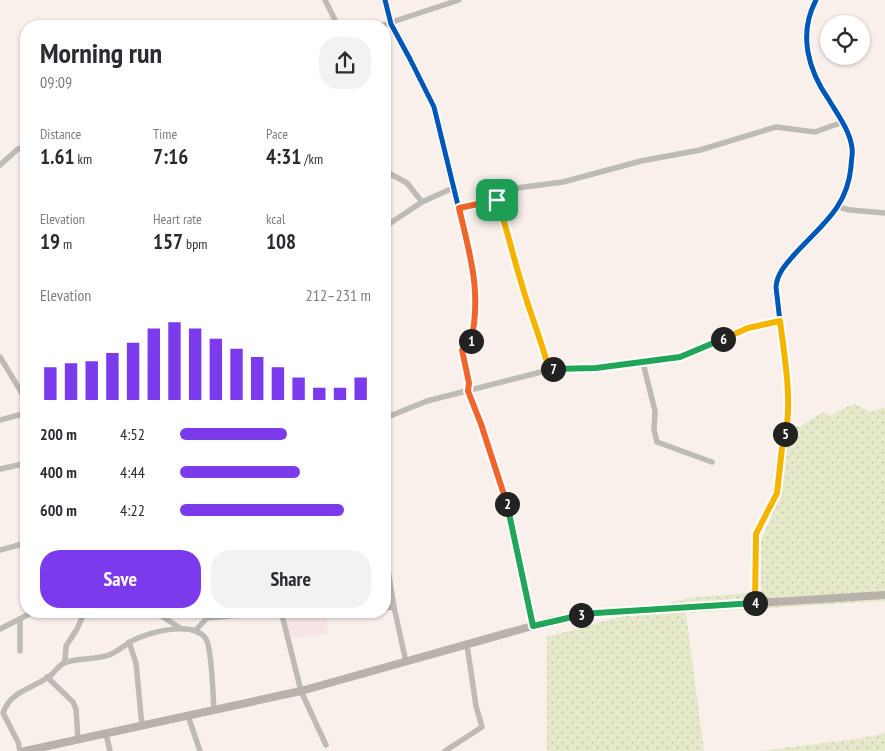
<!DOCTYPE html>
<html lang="en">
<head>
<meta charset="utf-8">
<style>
	body { margin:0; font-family:"PT Sans Narrow",sans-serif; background:#f2f2f3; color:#2b2b33; height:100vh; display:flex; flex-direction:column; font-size:19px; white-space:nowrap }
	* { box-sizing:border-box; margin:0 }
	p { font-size:16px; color:#7c7c81 }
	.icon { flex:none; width:28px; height:28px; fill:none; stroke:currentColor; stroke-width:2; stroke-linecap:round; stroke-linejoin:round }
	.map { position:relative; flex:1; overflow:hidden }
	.panel { position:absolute; left:20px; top:20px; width:371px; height:598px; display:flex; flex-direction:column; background:#fff; border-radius:20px; box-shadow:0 1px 4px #0004 }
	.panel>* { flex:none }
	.controls { position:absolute; left:820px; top:15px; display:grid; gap:10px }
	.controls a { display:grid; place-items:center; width:50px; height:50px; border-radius:50%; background:#fff; box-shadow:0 1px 4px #0004; font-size:25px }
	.pin { position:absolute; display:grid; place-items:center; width:42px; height:42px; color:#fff; margin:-21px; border-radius:10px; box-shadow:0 2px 8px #0006 }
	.km { position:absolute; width:25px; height:25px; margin:-12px; border-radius:50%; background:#222; color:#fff; font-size:14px; line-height:25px; text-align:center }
	.round { display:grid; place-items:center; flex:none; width:52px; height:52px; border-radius:20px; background:#f2f2f3 }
	.headline { display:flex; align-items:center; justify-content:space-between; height:85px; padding:0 20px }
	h1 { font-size:28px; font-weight:700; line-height:38px }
	.stats { display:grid; grid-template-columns:repeat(3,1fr); gap:8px; height:85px; padding:5px 20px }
	.stats div { display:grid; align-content:center }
	.stats b { font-size:21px; font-weight:700 }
	.stats small { font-size:14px; font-weight:400 }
	.stats p { font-size:14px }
	.chart { height:140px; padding:10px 20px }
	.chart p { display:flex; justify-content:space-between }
	.chart svg { width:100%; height:90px; margin-top:5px; stroke:#7c3aed; stroke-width:6 }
	.button { display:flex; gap:10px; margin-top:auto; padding:10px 20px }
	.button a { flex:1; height:58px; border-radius:20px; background:#7c3aed; color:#fff; font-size:20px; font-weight:700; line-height:58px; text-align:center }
	.button a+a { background:#f2f2f3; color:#2b2b33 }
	ul { padding:0 20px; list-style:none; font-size:16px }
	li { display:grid; grid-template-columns:80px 60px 1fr; align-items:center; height:38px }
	li i { height:12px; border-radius:6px; background:#7c3aed }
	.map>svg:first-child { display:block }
</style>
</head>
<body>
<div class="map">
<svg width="885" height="751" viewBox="0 0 885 751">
	<defs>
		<pattern id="grass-dots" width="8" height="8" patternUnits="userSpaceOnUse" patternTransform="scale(1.25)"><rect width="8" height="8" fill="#e5e9ca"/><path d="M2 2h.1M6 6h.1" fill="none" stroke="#c5c8ad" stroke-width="1.8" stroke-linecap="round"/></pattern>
	</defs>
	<rect width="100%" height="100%" fill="#f9f0ec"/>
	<polygon fill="#f7e4e4" points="285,611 328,611 327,634 290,639"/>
	<g fill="url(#grass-dots)">
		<polygon points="855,404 870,412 885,407 885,601 686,613 704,751 547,751 547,637 688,598 761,592 760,544 781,492 783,451 789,425 800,427 823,412 830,416 842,409"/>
		<polygon points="885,733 885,751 760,751 863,738"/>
	</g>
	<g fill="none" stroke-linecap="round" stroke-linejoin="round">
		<g stroke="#bebab5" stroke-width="5.5">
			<polyline points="325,0 338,26"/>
			<polyline points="385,0 391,24 410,59 434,107 474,271 476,312 473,334 471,342 462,350 469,383 468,391 481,424 506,500 533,626"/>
			<polyline points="380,26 459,0"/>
			<polyline points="0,165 18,149 26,146"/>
			<polyline points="385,171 407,183 422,202"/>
			<polyline points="497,200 505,223 510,249 549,370"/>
			<polyline points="838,207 850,210 885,213"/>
			<polyline points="459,208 497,200 517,188 563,182 641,161 700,150 776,127 815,132 843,122"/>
			<polyline points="385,225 389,224 422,202 453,188"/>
			<polyline points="0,357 26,400"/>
			<polyline points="643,363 655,411 654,430 657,442 712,462"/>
			<polyline points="385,418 427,401 549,370 596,368 680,357 747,328 780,321"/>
			<polyline points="0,420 26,413"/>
			<polyline points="0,469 23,464"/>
			<polyline points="0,550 26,543"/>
			<polyline points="385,568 388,570 394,607"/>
			<path d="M 755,603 L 756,534 L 777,493 L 782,448 L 788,423 L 786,374 L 776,287 C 777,274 785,265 794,255 C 820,226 847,209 851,167 C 851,161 853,154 852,148 C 850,131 838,115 829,100 C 808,70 798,34 816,0"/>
			<polyline points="385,608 394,607 406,662"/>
			<polyline points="154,611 180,628"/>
			<polyline points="281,611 301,691 326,745"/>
			<polyline points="0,629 35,611"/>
			<polyline points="196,630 207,618 238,615 249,611"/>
			<polyline points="129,642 136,663 142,726"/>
			<polyline points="20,651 20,619"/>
			<polyline points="65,662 66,646 77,629 85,611"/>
			<polyline points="47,677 73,702 76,709 78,740"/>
			<polyline points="188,716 200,751"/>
			<polyline points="106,734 110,751"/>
			<path d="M 20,751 L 18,742 L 3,713 C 10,691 34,688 50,676 C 55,672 58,666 64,663 C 73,658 96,660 109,655 C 119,651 128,642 138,638 C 155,631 194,621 206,639 C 212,648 213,697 214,711"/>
			<polyline points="445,751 482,727 476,706 467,645"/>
		</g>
		<polyline stroke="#b8b2ab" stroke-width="8" points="25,751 301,691 550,621 596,613 885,595"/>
		<g stroke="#fff" stroke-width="8">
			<g id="cycleway">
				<polyline points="385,0 391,24 410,59 434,107 474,271 476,312 473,334 471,342 462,350 469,383 468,391 481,424 506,500 533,626"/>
				<path d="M 755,603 L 756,534 L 777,493 L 782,448 L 788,423 L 786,374 L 776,287 C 777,274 785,265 794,255 C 820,226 847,209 851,167 C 851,161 853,154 852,148 C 850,131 838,115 829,100 C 808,70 798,34 816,0"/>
			</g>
		</g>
		<use href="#cycleway" stroke="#0057b8" stroke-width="5"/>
	</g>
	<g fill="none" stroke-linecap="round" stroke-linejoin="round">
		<g stroke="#fff" stroke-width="10">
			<path id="split-1" d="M 471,341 C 482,293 470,255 459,208 L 497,200"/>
		</g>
		<g stroke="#fff" stroke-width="10">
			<polyline id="split-2" points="471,341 462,350 469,383 468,391 481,424 507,504"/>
		</g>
		<g stroke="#fff" stroke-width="10">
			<polyline id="split-3" points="507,504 533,626 581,615"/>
		</g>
		<g stroke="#fff" stroke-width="10">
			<polyline id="split-4" points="581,615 596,613 755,603"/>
		</g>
		<g stroke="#fff" stroke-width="10">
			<polyline id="split-5" points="755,603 756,534 777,493 782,448 785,434"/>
		</g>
		<g stroke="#fff" stroke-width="10">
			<path id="split-6" d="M 723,339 L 748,328 L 780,321 C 784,353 793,404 785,434"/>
		</g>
		<g stroke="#fff" stroke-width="10">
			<polyline id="split-7" points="553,369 596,368 680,357 723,339"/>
		</g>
		<g stroke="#fff" stroke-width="10">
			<path id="split-8" d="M 497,200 C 507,228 513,257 522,285 C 530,314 542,341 549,370 L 553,369"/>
		</g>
		<use href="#split-1" stroke="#f0652b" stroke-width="6"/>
		<use href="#split-2" stroke="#f0652b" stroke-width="6"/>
		<use href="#split-3" stroke="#22a559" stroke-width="6"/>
		<use href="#split-4" stroke="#22a559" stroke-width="6"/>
		<use href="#split-5" stroke="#f5b400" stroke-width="6"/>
		<use href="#split-6" stroke="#f5b400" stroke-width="6"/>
		<use href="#split-7" stroke="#22a559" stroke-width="6"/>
		<use href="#split-8" stroke="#f5b400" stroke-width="6"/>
	</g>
</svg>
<div class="controls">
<a><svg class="icon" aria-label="locate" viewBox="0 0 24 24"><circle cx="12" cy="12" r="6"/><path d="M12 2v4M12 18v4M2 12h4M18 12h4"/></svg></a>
</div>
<div class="pin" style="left:497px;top:200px;background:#1e9e55"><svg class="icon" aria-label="arrive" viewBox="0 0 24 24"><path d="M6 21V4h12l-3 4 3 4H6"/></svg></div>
<b class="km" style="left:471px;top:341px">1</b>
<b class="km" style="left:507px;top:504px">2</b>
<b class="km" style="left:581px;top:615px">3</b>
<b class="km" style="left:755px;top:603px">4</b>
<b class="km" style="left:785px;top:434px">5</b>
<b class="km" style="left:723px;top:339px">6</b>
<b class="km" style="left:553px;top:369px">7</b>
<section class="panel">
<div class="headline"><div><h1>Morning run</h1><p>09:09</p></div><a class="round"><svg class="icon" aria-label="share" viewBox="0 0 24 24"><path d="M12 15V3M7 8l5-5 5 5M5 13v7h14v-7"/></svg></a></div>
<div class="stats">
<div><p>Distance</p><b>1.61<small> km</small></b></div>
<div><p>Time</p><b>7:16</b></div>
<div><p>Pace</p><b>4:31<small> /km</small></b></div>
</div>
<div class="stats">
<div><p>Elevation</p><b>19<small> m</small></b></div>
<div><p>Heart rate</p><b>157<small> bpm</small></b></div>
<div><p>kcal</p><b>108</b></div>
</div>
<div class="chart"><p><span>Elevation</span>212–231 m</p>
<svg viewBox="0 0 160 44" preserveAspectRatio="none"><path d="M5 44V28M15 44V26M25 44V25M35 44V21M45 44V16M55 44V9M65 44V6M75 44V9M85 44V14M95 44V19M105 44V23M115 44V28M125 44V33M135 44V38M145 44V38M155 44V33"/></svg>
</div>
<ul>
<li><b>200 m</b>4:52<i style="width:56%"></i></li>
<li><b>400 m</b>4:44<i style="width:63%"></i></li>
<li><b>600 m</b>4:22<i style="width:86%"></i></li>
</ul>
<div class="button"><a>Save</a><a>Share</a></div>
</section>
</div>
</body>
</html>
